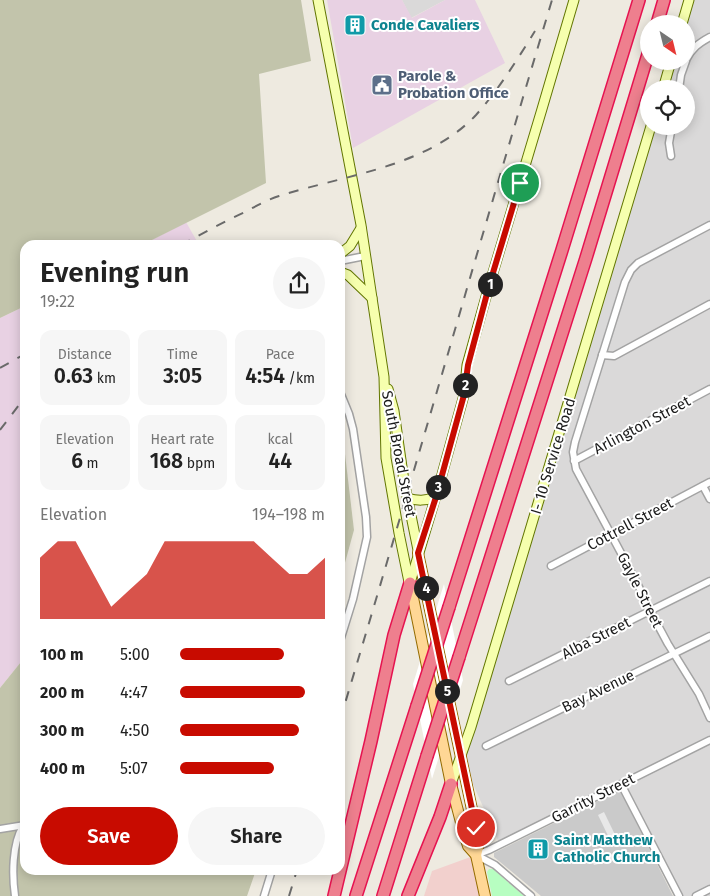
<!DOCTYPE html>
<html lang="en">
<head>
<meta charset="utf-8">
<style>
	body { margin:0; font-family:"Fira Sans",sans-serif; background:#f6f6f6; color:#222; height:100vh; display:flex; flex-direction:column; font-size:19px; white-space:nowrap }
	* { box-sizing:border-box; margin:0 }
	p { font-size:16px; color:#767676 }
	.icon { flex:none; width:28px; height:28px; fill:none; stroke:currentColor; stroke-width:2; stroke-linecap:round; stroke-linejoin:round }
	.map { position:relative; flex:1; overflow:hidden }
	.drawer { position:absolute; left:20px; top:240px; width:325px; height:635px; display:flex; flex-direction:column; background:#fff; border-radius:15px; box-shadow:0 2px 12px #0003 }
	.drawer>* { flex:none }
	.needle { width:32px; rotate:145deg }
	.buttons { position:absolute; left:640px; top:15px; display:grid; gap:10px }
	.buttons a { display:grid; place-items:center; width:55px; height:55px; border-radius:50%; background:#fff; box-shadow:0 2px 12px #0003; font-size:25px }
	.pin { position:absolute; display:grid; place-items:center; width:42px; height:42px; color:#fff; margin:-21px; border:2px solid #fff; border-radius:50%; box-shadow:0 1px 5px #0007 }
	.km { position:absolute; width:25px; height:25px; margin:-12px; border-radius:50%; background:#222; color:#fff; font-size:14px; line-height:25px; text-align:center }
	.round { display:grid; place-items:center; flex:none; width:52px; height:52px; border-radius:26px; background:#f6f6f6 }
	.summary { display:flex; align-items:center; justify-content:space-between; height:85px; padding:0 20px }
	h1 { font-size:28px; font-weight:600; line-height:38px }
	.figures { display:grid; grid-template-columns:repeat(3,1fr); gap:8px; height:85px; padding:5px 20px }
	.figures div { display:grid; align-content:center; border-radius:12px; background:#f6f6f6; text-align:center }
	.figures b { font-size:21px; font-weight:600 }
	.figures small { font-size:14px; font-weight:400 }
	.figures p { font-size:14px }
	.chart { height:140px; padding:10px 20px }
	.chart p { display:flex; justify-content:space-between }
	.chart svg { width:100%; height:90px; margin-top:5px; fill:#c80b00; opacity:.7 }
	.action { display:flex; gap:10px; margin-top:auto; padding:10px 20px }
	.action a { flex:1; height:58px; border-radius:30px; background:#c80b00; color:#fff; font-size:20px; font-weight:600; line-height:58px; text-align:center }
	.action a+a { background:#f6f6f6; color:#222 }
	ul { padding:0 20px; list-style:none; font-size:16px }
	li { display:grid; grid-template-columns:80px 60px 1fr; align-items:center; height:38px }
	li i { height:12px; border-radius:6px; background:#c80b00 }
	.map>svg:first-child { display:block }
</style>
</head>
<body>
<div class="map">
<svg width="710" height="896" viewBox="0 0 710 896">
	<rect width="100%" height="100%" fill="#eeeae0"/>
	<g fill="#dad9d9">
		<polygon points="402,0 445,0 411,18"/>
		<polygon points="689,0 710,0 710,896 679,896 621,784 500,845 461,757 651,126 686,126 686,89 662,89 671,61 686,61 686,24"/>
	</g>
	<polygon fill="#f2d0cd" points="476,855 484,896 424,896 432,871"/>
	<g fill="#e8d1e3">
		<polygon points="327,0 402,0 412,18 445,0 475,0 505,63 353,148"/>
		<polygon points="186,222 199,245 142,245"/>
		<polygon points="25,306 25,657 0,688 0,318"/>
	</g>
	<polygon fill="#cacaca" points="618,791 621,792 673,896 541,896 494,857 494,853"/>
	<g fill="#c2c4ab">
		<polygon points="0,0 301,0 311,61 259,74 266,183 142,245 25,245 25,306 0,318"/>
		<polygon points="340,412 354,530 340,581"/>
		<polygon points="25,657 25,870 256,870 247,896 0,896 0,688"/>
	</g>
	<polygon fill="#b7fec1" points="489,869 493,869 524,896 492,896 487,872"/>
	<g fill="#e8e8e8">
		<polygon points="604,812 619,843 613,846 598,815"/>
		<polygon points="621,853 624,858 594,865 591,860"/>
	</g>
	<polygon fill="#fff" points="444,584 463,680 432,779 413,684"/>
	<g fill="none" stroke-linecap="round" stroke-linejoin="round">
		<g stroke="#a3a3a3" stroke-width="9">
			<g id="street">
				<path d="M 686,60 C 692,48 699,43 710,37"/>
				<polyline points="679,89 681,75 686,61"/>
				<polyline points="671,156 669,143 672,126"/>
				<polyline points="710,225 638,263 631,270 625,282 575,442 573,452 576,469 636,581 653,616 668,644 699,694 710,718"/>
				<polyline points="340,261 365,256"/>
				<polyline points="602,355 614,356 710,304"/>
				<polyline points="340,392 349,414 353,429 366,517 367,537 353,599 340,641"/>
				<polyline points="574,461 710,389"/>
				<polyline points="703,486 710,499"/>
				<polyline points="551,566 710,482"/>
				<polyline points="509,681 710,581"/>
				<polyline points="486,746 710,636"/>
				<polyline points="621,784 679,896"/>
				<polyline points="0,829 25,825"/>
				<polyline points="476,855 489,850 710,740"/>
				<polyline points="476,855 495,865 531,896"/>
				<path d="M 15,896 C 12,875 12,844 23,826"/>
				<polyline points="264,896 272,870"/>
				<polyline points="696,896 710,889"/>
			</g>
		</g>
		<g stroke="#627600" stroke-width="11">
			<g id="secondary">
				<polyline points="318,0 361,225 372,298 384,377 386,458 399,533 409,582"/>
				<polyline points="682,24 689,0"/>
				<polyline points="663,89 671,61"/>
				<polyline points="340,254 350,246 361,228"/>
				<polyline points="340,272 348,275 372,298"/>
				<polyline points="388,389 394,411 404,481 418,550"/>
				<path d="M 407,498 C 418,501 425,501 435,497"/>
				<polyline points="410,583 438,489 464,395 467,365 489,286 542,109 574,0"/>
				<polyline points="451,784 471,727 651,126"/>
			</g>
		</g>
		<g stroke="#946b00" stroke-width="12">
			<g id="primary">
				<polyline points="418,553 478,838 479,843 476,855"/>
				<polyline points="410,583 451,784 463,830 468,846 476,855 485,896"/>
			</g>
		</g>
		<g stroke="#e61350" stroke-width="14">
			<g id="highway">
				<polyline points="657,24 664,0"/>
				<polyline points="449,607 562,250 639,0"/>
				<polyline points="459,657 586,258 649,51"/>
				<polyline points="334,896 371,741 394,635 410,583"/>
				<polyline points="356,896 417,706"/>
				<polyline points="383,896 427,756"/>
				<polyline points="408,896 440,817 451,784"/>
			</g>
		</g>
		<use href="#street" stroke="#fff" stroke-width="6"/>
		<use href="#secondary" stroke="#f6ffae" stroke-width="9"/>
		<use href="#primary" stroke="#ffd795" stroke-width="10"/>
		<use href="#highway" stroke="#ee7f8e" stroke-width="11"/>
		<g stroke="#6a6a6a" stroke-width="2" stroke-dasharray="10 10" stroke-linecap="butt">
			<path d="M 181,245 C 202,234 223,222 245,212 C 256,206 267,200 279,196 C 345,175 427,167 476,115 C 499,89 517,60 535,31"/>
			<polyline points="0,368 25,354"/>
			<polyline points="0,430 25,397"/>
			<path d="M 340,720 C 412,481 480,240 552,0"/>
			<polyline points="289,896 297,870"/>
		</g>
		<g stroke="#e61350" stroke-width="14" stroke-linecap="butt">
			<g id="highway-bridge">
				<polyline points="417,706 449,607"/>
				<polyline points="427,756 459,657"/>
			</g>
		</g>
		<use href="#highway-bridge" stroke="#ee7f8e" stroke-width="11"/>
	</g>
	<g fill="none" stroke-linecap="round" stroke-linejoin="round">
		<g stroke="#fff" stroke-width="10">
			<polyline id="route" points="476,828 418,553 436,497 464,395 468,365 489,286 520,183"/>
		</g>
		<use href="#route" stroke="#c80b00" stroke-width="6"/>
	</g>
	<defs>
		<g id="building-square" transform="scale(1.125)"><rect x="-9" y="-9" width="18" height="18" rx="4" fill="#0f9aa8" stroke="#fff"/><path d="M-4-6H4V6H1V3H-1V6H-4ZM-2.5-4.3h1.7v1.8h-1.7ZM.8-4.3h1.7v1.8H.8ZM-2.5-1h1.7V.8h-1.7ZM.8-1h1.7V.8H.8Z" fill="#fff"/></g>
		<g id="civic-square" transform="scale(1.125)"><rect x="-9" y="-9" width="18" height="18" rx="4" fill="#5c6f8a" stroke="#fff"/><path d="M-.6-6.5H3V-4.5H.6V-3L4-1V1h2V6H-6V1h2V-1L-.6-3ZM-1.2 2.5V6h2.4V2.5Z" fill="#fff"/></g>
	</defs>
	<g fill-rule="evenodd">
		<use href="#building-square" x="355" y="25"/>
		<use href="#civic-square" x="382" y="85"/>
		<use href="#building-square" x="538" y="849"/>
	</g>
	<g text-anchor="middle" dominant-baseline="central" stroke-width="4" stroke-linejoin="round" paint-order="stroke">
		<g font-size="15" font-weight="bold" fill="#0d838f" stroke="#fff" text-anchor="start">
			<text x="371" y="25">Conde Cavaliers</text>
			<text x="554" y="840">Saint Matthew<tspan x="554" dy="17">Catholic Church</tspan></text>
		</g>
		<g font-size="15" font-weight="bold" fill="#4e5e75" stroke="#fff" text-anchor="start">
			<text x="398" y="76">Parole &amp;<tspan x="398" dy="17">Probation Office</tspan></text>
		</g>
		<g font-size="15" fill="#1c1c1c" stroke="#fff">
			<text transform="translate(642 425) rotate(-28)">Arlington Street</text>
			<text transform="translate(399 454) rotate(79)">South Broad Street</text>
			<text transform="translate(553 456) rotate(-73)">I- 10 Service Road</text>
			<text transform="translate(630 524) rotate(-28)">Cottrell Street</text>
			<text transform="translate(640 590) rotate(63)">Gayle Street</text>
			<text transform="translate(596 638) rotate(-27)">Alba Street</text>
			<text transform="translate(598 691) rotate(-26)">Bay Avenue</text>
			<text transform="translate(593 798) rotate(-27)">Garrity Street</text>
		</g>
	</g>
</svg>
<div class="buttons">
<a><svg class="needle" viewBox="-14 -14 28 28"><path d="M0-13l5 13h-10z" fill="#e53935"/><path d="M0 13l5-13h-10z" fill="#767676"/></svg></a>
<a><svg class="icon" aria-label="locate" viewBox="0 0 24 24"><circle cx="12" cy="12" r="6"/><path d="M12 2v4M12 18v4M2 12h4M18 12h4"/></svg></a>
</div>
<div class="pin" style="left:520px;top:183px;background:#1e9e55"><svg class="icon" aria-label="arrive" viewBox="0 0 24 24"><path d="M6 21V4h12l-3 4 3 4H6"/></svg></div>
<div class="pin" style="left:476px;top:828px;background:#d93025"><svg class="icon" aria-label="check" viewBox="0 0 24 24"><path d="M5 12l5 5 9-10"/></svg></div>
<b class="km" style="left:490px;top:284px">1</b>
<b class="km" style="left:465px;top:385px">2</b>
<b class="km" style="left:438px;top:487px">3</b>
<b class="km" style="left:426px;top:588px">4</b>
<b class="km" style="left:447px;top:691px">5</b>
<section class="drawer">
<div class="summary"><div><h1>Evening run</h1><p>19:22</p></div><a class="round"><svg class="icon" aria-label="share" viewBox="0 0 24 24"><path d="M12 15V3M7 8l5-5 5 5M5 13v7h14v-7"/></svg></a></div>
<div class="figures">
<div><p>Distance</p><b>0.63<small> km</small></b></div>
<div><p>Time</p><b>3:05</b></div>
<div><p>Pace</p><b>4:54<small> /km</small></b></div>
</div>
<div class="figures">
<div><p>Elevation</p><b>6<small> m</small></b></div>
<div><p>Heart rate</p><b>168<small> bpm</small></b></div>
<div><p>kcal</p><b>44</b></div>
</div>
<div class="chart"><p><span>Elevation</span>194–198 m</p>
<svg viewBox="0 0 160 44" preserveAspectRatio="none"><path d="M0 44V14L10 6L20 6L30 22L40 38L50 30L60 22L70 6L80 6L90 6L100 6L110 6L120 6L130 14L140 22L150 22L160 14V44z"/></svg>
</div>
<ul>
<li><b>100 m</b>5:00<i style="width:72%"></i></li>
<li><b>200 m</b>4:47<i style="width:86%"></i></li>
<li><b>300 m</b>4:50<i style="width:82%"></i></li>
<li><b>400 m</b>5:07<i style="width:65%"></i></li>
</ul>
<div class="action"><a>Save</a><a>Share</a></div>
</section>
</div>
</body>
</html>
